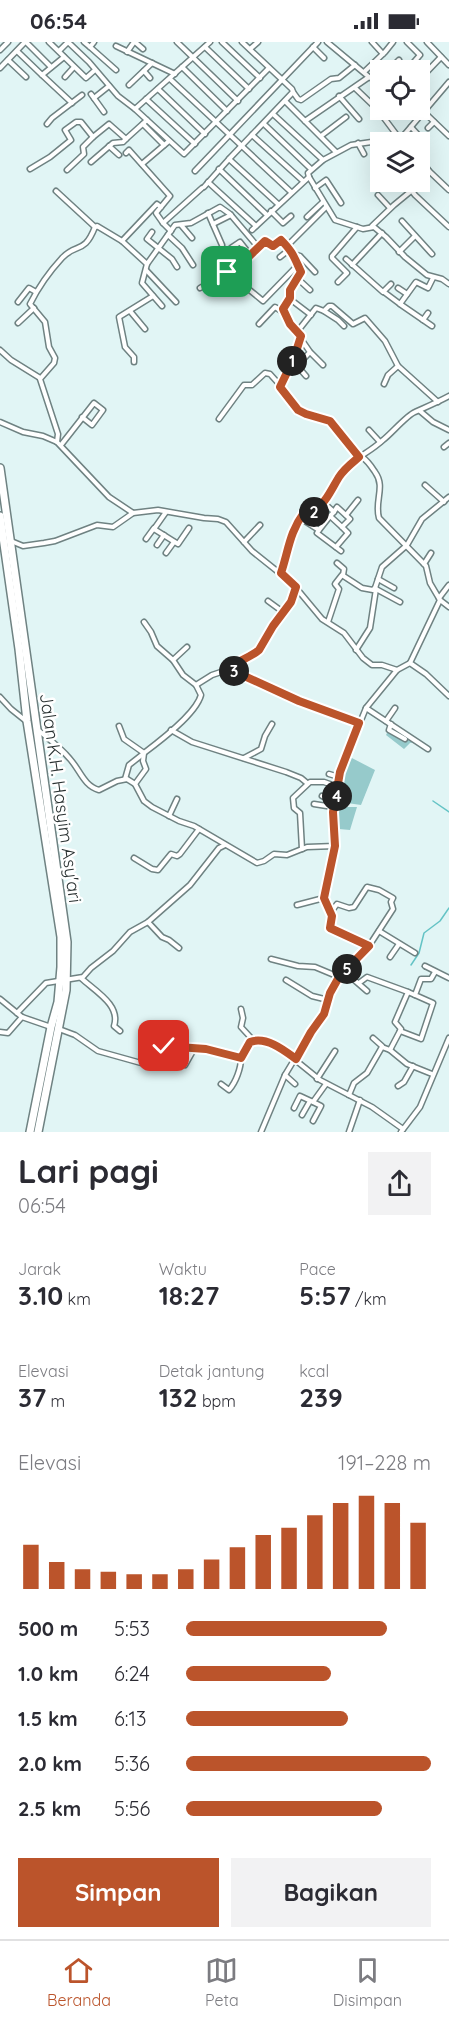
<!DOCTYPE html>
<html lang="id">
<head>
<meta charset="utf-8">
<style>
	body { margin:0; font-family:Quicksand,sans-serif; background:#f2f2f3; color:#2b2b33; height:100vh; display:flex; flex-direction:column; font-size:22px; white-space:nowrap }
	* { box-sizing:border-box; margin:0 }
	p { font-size:20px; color:#7c7c81 }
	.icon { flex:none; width:33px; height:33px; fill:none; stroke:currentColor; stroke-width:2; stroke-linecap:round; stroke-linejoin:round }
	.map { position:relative; height:1090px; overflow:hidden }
	.drawer { display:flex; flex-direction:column; background:#fff; flex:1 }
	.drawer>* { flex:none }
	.fabs { position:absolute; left:370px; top:18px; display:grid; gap:12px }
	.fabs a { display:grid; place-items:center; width:60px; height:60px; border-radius:0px; background:#fff; box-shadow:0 6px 24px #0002; font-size:30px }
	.pin { position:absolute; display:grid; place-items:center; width:51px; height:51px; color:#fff; margin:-26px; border-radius:12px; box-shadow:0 3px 9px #0006 }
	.km { position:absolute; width:30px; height:30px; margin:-15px; border-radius:50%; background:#222; color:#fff; font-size:16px; line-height:30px; text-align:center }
	.round { display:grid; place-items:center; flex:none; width:63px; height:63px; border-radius:0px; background:#f2f2f3 }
	.overview { display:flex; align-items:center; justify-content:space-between; height:102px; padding:0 18px }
	h1 { font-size:33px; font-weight:700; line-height:45px }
	.metrics { display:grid; grid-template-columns:repeat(3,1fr); gap:9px; height:102px; padding:6px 18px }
	.metrics div { display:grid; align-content:center }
	.metrics b { font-size:26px; font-weight:700 }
	.metrics small { font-size:16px; font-weight:400 }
	.metrics p { font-size:16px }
	.chart { height:168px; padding:12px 18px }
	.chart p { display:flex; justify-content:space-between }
	.chart svg { width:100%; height:108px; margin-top:6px; stroke:#bb542b; stroke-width:6 }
	.action { display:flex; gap:12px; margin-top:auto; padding:12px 18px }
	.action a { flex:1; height:69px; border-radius:0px; background:#bb542b; color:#fff; font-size:24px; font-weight:700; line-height:69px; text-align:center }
	.action a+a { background:#f2f2f3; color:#2b2b33 }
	ul { padding:0 18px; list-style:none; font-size:20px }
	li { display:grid; grid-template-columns:96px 72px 1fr; align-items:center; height:45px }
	li i { height:15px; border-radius:8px; background:#bb542b }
	.status { display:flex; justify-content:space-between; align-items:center; height:42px; padding:0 30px; background:#fff; direction:ltr }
	.status svg { height:16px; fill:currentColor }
	.menu { display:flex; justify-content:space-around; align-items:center; height:84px; border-top:2px solid #e1e1e2; background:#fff; font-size:16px; color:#7c7c81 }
	.menu a { display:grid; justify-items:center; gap:3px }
	.menu .current { color:#bb542b }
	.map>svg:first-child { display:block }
</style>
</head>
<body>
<div class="status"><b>06:54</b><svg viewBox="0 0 49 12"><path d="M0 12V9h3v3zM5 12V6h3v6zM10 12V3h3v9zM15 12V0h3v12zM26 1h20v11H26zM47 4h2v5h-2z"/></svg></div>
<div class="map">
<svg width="449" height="1090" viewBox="0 0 449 1090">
	<rect width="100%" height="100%" fill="#e1f5f5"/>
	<path fill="#96cacb" d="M 366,668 L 416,700 L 410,701 L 404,707 L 386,693 L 390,685 L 366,670 L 350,715 L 375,728 L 361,763 L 347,761 L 346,765 L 357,765 L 350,788 L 339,787 L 340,793 L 337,793 C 331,749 350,708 366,668 Z"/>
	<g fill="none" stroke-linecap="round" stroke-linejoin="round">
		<g stroke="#64c3c5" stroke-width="1.5">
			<polyline points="433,759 449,770"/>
			<polyline points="411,923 419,911 424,891 440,879 449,866"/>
		</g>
		<g stroke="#6f8282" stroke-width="7">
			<g id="minor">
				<polyline points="26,0 51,25"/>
				<polyline points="49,0 86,36 95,28"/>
				<polyline points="68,0 89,20 118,54 135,67 184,112 269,26"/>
				<polyline points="84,0 90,5"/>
				<polyline points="94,0 90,5 116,28"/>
				<polyline points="135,0 143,7"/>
				<polyline points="177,0 238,59"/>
				<polyline points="222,0 260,36"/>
				<polyline points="372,0 383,12"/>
				<polyline points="427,0 449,23"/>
				<polyline points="116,4 175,32"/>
				<polyline points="205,5 249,47"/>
				<polyline points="313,5 324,16"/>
				<polyline points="250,7 258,0"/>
				<polyline points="0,8 8,0"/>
				<polyline points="17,9 42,33 64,15"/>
				<polyline points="59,9 68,0"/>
				<polyline points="127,10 134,0"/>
				<polyline points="8,18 26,35"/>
				<polyline points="182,25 227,69"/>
				<polyline points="0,26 25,0"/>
				<polyline points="389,28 399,18"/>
				<polyline points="407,28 420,13 407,0"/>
				<polyline points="144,29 150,36"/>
				<polyline points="364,30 385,10 393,0"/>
				<polyline points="42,33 72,61"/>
				<polyline points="65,35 74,25"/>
				<polyline points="369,35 376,39 381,37"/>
				<polyline points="170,37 291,150"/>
				<polyline points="420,37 441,15"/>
				<polyline points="129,43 152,21"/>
				<polyline points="355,46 378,68 399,96"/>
				<polyline points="158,47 205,92"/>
				<polyline points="293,50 298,57 301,58 331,37 339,36 355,23"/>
				<polyline points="91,52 104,70"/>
				<polyline points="339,54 359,77"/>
				<polyline points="94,56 109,44"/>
				<polyline points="146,57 195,102"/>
				<polyline points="285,59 336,110"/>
				<polyline points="135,67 210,0"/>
				<polyline points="424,70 449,94"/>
				<polyline points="273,72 323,118"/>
				<polyline points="305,79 369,35 327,0"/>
				<polyline points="47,82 52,76 82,53"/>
				<polyline points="143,82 164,103"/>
				<polyline points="264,82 311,127"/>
				<polyline points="411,85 422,97"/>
				<polyline points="428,86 434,80"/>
				<polyline points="252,93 303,139"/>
				<polyline points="404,93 410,100"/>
				<polyline points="321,94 346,75"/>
				<polyline points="377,99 381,105"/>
				<polyline points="358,101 364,112"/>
				<polyline points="109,104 119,113"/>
				<polyline points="126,111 129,108 170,154 156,171 163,181"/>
				<polyline points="420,116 429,129 449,148"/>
				<polyline points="229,117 278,162"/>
				<polyline points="91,120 113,101 123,100 126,97"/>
				<polyline points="142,122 169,99"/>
				<polyline points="30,127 50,115 71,98 65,88 76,80 81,80 93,95 109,82 126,97 147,78"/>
				<polyline points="219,127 267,173"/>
				<polyline points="67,128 84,112 83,105 93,95"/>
				<polyline points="195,129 318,0"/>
				<polyline points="420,130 422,133 420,135"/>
				<polyline points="422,133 429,129"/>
				<polyline points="309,135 335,178 363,187 374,185 386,195 405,215 427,233 442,237 449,242"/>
				<polyline points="309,135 308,131 323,118 351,103 399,96 404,93 449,40"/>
				<polyline points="208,140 256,184"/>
				<polyline points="405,140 415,153 449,185"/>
				<polyline points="406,143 412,140"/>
				<polyline points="204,145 229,117 293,50 292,47 242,0"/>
				<polyline points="315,146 326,138 341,161"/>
				<polyline points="56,149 95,185"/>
				<polyline points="378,153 390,166"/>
				<path d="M 326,165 L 288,203 C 293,212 297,220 301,229 L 290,248 L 289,257 L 283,267 L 290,282 L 301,294 L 294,316 L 279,343 L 298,368 L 330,379 L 359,415"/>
				<polyline points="271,169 283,181 291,174"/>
				<polyline points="208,171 222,203"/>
				<polyline points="307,175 323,160"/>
				<polyline points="402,179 432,212"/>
				<polyline points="213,182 231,173"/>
				<polyline points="181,183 192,196"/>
				<polyline points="372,184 394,163 411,149"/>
				<polyline points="252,188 309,135"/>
				<polyline points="171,189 163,181 202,146"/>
				<polyline points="152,190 147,197 172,217 177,225"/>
				<polyline points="168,193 182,206 193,223"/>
				<polyline points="122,199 157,162 161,165"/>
				<polyline points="231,206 240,200 251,214"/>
				<polyline points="399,210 415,194"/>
				<polyline points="223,212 243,236"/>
				<polyline points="294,212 300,214 315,230"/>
				<polyline points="280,215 290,207"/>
				<polyline points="346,217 383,250 391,242"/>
				<polyline points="147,222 142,241 162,264"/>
				<polyline points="352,223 382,191"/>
				<polyline points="146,228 176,260"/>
				<polyline points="297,236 310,248"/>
				<polyline points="338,240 347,231 332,216 332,214 357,185"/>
				<polyline points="246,245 263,259 298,223"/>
				<polyline points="200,246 239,224 258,205"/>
				<polyline points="398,246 407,252"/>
				<polyline points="384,250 400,262"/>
				<polyline points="290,257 311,273"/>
				<polyline points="18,260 29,246 36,250"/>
				<polyline points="130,269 145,287"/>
				<polyline points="324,269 338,278 344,284"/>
				<polyline points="423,278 428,271"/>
				<polyline points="18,281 34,266"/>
				<polyline points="259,282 275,265 283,270"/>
				<polyline points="432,284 400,262 416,240 428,246 433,236"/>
				<polyline points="297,290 316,266 324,269 329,264 332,264 353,282 365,276 385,299 398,324 438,360"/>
				<polyline points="0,308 11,318 40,336"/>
				<polyline points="311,311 323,323"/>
				<polyline points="293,319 306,334"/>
				<polyline points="134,320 134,315 125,305 119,275 153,254"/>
				<polyline points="298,323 310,310 301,297"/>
				<polyline points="384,342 388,333 398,324"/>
				<polyline points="420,369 433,380 449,388"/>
				<polyline points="219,377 244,343 252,343 265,331 270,332 279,342"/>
				<polyline points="0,380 23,390 43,394 57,400 109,455 133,471 158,468 204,476 218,477 226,480 252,509 292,541 322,577 344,591 363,616 372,623 382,623 397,628"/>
				<polyline points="369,388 380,400"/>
				<path d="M 57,400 L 58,392 L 40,337 L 54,321 L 55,316 L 49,305 L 45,280 L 30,262 C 38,246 50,229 62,216 C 77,200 84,213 95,185 L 97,184 L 122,199 L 147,222 L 175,183 L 191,181 L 220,165 L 230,172 L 258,205 L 265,199 L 273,204 L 281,198 L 288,203"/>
				<polyline points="61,403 94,361 103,368 92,383 82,375"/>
				<polyline points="444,405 449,401"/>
				<path d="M 362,415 C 368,419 371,424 375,430 C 386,445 374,459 379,476 L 426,524 L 430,541 L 440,558 L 449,565"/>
				<polyline points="425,443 444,460"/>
				<polyline points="323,460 334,470 337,465 350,477 342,485 348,491 336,505"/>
				<polyline points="166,470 154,487 178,502 189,486"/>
				<polyline points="334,470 330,474 342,485"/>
				<polyline points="346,473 358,458"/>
				<polyline points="300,476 319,488 317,491 341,509"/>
				<polyline points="319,488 330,474"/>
				<polyline points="146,497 154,486"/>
				<polyline points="11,499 23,504 44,501 55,499 97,483 113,485 133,471"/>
				<polyline points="244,500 260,483"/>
				<polyline points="157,503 164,493"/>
				<polyline points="166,511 174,500"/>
				<polyline points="337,521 344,527 343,533"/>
				<polyline points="424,522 431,511"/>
				<path d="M 281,531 L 291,493 L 304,470 C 307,470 310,471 313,470 C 326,468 335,438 343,429 C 355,416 370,410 383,398 C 391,392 407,373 415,370 C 426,365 438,360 449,354"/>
				<polyline points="378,537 394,546"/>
				<polyline points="376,547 400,560"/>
				<polyline points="439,556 449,543"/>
				<polyline points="440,558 410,621 426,632 449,654"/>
				<polyline points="268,559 283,570"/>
				<polyline points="144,580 151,590 157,604 173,618 183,633 196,643 212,633 227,628 236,620 253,612 259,608 273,584 290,560 296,546"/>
				<polyline points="328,580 339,547 335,542 342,533 362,546 373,548 375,546"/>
				<polyline points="356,608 370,586 376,547 375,546 382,525 407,503 422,477 449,455"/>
				<polyline points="173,618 187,605"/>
				<polyline points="229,627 299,659 359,681"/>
				<polyline points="0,655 11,667 26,679"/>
				<polyline points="366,666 428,707"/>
				<polyline points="386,679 395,666"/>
				<polyline points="391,682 389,688 405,697"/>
				<path d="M 119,684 L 124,697 L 144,711 C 160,699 196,672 201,653 L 196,643"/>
				<path d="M 38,688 C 49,697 61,706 70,717 C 80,728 84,744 99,748 L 117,739 L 127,737 L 135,742 L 144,759 L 152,765 L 179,779 L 194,784 L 257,821 L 264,819 L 274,812 L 287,813 L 307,805 L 335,804"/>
				<polyline points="171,688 192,700 286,730 301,736 307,741"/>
				<polyline points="244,716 261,707 265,694 272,682"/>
				<polyline points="329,732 339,735"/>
				<polyline points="125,737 129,723 143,712"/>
				<polyline points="135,742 146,727 143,719 144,711"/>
				<polyline points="322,754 335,760"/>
				<polyline points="314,762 333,765"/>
				<polyline points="169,774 177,757"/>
				<polyline points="302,807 300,771 294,766 293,756 310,740 324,740 338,745"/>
				<polyline points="134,816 152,827 158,828 171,812 177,814 180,812 199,787"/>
				<polyline points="297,863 324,856"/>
				<polyline points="148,880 162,895 169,898 179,906"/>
				<polyline points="379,889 415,911"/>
				<polyline points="369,904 334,889 330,885 332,874 324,856 334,812 335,795 332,773 340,730 366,666 397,628 410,621"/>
				<polyline points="390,915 399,902"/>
				<polyline points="271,917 298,924 315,925 339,935"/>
				<polyline points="425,924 449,936"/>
				<polyline points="345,930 367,949"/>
				<path d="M 81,936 C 95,949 121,963 114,984 L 120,989"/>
				<polyline points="286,938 312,954 328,958"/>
				<polyline points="359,941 367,935 408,950"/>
				<polyline points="0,957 22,975 51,985"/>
				<polyline points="241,967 243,976 241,985 253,998"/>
				<polyline points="17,971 46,941 83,935 91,926 113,909 130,890 148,880 190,843 219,806 225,803"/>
				<polyline points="59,987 75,993 98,1009 141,1021 146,1019 154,1006 167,1003 225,1011 241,1016 250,1000 261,999 283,1008 320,1038 372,1065 403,1087"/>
				<polyline points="400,989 421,997 433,961 415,953 421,937 431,937 435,930"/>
				<polyline points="0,990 8,991 22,975"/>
				<polyline points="373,996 382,1004"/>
				<polyline points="390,1008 407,1022 432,1032"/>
				<polyline points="185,1023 194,1007"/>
				<polyline points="285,1033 295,1042"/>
				<polyline points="317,1037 335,1009"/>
				<path d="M 221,1042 L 229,1048 C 236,1040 241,1026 241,1016"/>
				<polyline points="398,1044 404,1040 413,1024"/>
				<polyline points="349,1053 354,1041 367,1031 382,1005 390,1008 401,987 395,980 408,950 415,953"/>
				<polyline points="313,1060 321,1064 313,1079"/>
				<polyline points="294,1066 300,1054 313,1060 326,1042"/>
				<polyline points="302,1073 310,1059"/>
				<polyline points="261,1090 285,1033 311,990 324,972 330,951 339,935 369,904 393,867 391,860 393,856 379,848 367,845 354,865 349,866 337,862 331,870"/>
				<polyline points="349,1090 360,1058"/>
				<polyline points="401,1090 420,1065 449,996"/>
			</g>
		</g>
		<g stroke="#6f8282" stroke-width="10">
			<g id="highway">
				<polyline points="0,426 67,900 66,948 38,1090"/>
				<polyline points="0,474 19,607 27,679 61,895 61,925 58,960 51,985 30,1090"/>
			</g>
		</g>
		<use href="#minor" stroke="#fff" stroke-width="4"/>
		<use href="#highway" stroke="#fff" stroke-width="7"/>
	</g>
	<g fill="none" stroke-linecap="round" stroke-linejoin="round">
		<g stroke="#fff" stroke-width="12">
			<path id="route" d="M 164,1004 L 206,1007 L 241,1016 L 250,1000 C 266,994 284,1008 296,1017 L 311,990 L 324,972 L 330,951 L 339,935 L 369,904 L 330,886 L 332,874 L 324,856 L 335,804 L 333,770 L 340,730 L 359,681 L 299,659 L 229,627 C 238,618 250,616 259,608 L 273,584 L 291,560 L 296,545 L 281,531 C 289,507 289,491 305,469 L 313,470 C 326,461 331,448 339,435 C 344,427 352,421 359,415 L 330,379 L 306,372 L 298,368 L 280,345 L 294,316 L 301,294 L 290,282 L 283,267 L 290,256 L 290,248 L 301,230 C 294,215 293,210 281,198 L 273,204 L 265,199 L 239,224 L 227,230"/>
		</g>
		<use href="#route" stroke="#bb542b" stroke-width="8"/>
	</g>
	<g text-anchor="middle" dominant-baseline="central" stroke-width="5" stroke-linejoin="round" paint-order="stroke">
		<g font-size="18" fill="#2a3232" stroke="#fff">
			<text transform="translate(61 756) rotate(82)">Jalan K.H. Hasyim Asy'ari</text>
		</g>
	</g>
</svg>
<div class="fabs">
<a><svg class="icon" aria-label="locate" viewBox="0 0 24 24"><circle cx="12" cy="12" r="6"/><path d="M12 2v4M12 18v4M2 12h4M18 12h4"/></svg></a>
<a><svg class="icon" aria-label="layers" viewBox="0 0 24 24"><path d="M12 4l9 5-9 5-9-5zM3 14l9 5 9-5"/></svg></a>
</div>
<div class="pin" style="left:227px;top:230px;background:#1e9e55"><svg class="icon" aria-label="arrive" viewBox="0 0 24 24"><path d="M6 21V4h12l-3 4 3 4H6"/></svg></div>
<div class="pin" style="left:164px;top:1004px;background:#d93025"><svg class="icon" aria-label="check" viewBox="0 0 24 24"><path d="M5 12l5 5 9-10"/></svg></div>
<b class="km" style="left:292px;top:319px">1</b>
<b class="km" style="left:314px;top:470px">2</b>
<b class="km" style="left:234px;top:629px">3</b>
<b class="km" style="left:337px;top:754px">4</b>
<b class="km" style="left:347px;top:927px">5</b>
</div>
<section class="drawer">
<div class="overview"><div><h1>Lari pagi</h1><p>06:54</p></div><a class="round"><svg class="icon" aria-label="share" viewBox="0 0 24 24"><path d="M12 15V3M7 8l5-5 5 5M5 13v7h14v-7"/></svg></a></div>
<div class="metrics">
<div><p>Jarak</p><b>3.10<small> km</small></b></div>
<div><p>Waktu</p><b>18:27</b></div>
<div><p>Pace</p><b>5:57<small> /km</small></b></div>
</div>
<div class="metrics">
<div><p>Elevasi</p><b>37<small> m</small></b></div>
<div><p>Detak jantung</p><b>132<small> bpm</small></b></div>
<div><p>kcal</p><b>239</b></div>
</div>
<div class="chart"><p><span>Elevasi</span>191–228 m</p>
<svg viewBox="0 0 160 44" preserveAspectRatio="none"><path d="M5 44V26M15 44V33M25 44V36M35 44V37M45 44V38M55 44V38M65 44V36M75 44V32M85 44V27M95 44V22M105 44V19M115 44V14M125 44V9M135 44V6M145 44V9M155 44V17"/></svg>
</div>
<ul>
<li><b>500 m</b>5:53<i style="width:82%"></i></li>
<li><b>1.0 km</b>6:24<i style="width:59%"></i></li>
<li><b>1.5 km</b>6:13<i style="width:66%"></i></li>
<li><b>2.0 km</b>5:36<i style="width:100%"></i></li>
<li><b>2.5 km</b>5:56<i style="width:80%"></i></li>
</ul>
<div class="action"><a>Simpan</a><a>Bagikan</a></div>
</section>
<nav class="menu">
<a class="current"><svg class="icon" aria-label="home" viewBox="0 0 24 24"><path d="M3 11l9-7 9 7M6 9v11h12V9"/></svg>Beranda</a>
<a><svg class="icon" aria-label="map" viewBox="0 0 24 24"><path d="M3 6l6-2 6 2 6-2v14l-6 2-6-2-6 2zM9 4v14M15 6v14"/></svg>Peta</a>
<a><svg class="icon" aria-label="saved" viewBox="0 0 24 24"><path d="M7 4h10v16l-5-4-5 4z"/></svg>Disimpan</a>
</nav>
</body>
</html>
